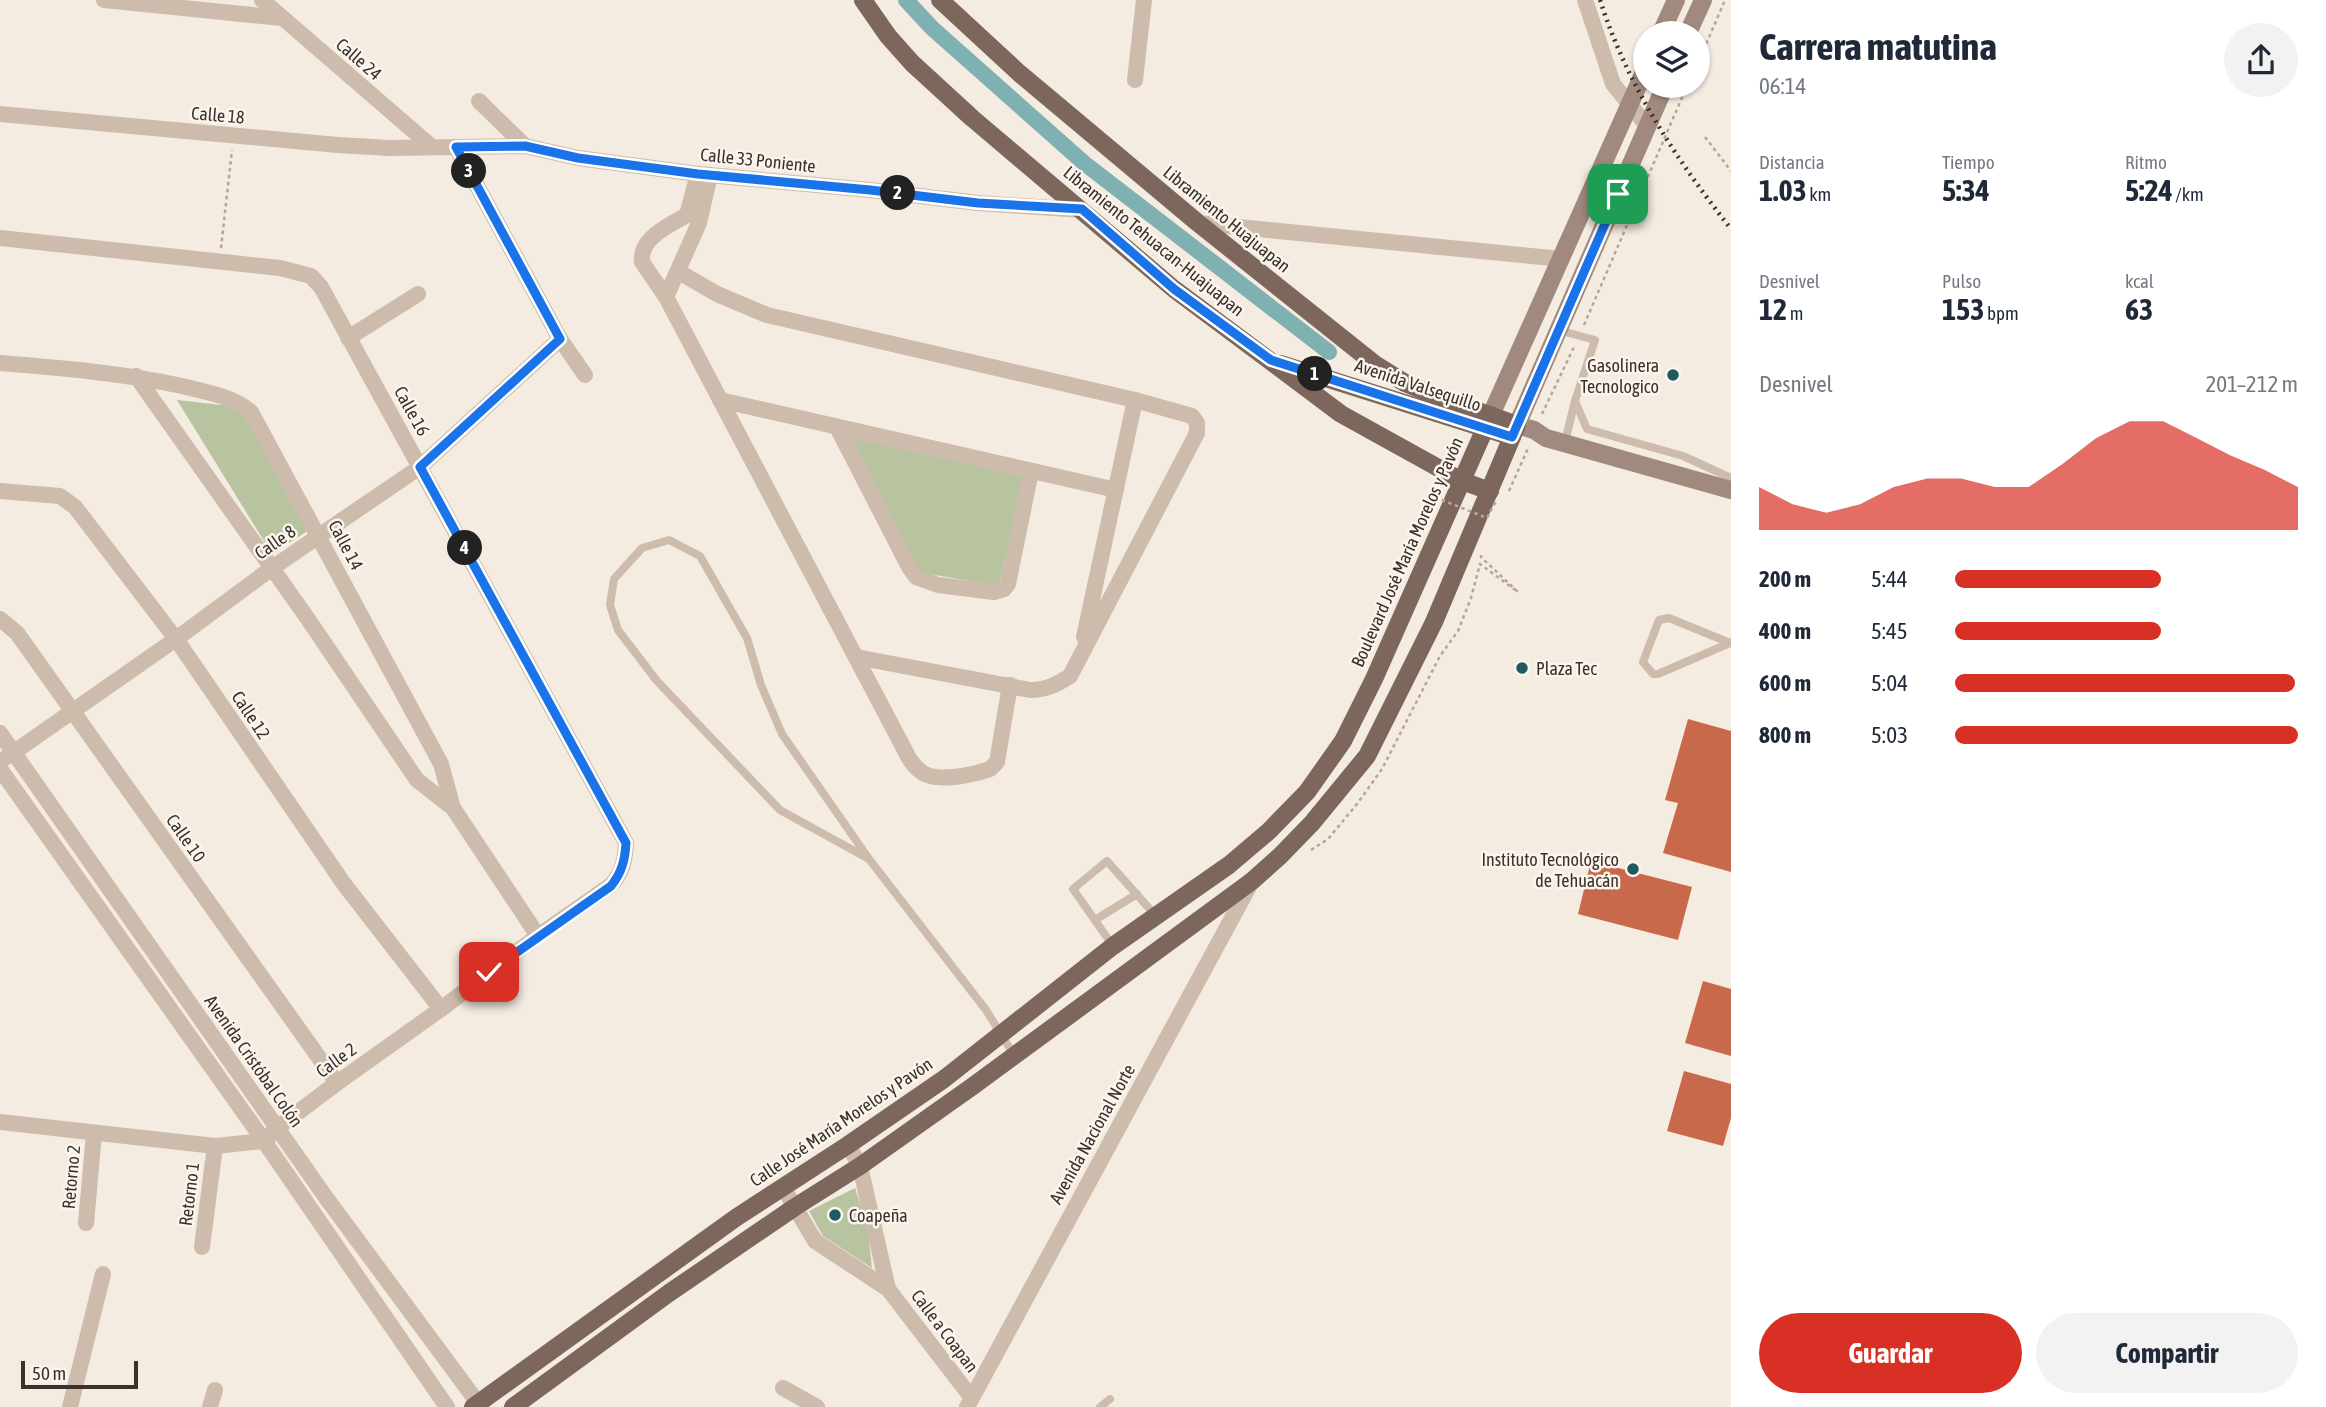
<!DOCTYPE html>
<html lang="es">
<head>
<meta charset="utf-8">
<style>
	body { margin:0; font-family:"Asap Condensed",sans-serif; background:#f2f2f3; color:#1f2937; height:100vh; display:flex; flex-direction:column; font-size:26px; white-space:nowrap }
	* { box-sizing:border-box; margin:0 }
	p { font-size:23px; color:#747a83 }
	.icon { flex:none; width:38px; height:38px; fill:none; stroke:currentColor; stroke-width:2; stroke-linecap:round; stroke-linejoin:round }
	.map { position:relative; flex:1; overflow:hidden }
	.sheet { display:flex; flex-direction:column; background:#fff; width:595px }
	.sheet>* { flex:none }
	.buttons { position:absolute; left:1633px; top:21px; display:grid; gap:14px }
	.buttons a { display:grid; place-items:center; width:77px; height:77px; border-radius:50%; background:#fff; box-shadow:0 2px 5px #0004; font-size:35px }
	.scale { position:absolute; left:21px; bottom:18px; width:117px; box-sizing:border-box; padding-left:7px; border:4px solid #3b302b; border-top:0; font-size:19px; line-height:24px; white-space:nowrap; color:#3b302b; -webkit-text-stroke:5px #fbf5ee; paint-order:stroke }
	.pin { position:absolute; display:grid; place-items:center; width:60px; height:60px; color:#fff; margin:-30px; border-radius:14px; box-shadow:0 4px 10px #0006 }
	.km { position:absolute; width:35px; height:35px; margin:-18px; border-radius:50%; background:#222; color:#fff; font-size:19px; line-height:35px; text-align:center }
	.round { display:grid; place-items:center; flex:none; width:74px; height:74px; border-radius:37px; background:#f2f2f3 }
	.overview { display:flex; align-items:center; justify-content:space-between; height:119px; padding:0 28px }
	h1 { font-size:38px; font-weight:700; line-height:52px }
	.figures { display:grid; grid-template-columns:repeat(3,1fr); gap:10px; height:119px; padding:7px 28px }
	.figures div { display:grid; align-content:center }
	.figures b { font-size:30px; font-weight:700 }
	.figures small { font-size:19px; font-weight:400 }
	.figures p { font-size:19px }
	.chart { height:196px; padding:14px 28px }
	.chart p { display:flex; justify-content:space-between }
	.chart svg { width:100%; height:126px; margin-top:7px; fill:#d93025; opacity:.7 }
	.cta { display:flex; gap:14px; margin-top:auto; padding:14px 28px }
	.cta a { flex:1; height:80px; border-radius:42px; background:#d93025; color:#fff; font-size:28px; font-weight:700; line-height:80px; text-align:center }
	.cta a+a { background:#f2f2f3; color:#1f2937 }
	ul { padding:0 28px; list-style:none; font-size:23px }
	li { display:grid; grid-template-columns:112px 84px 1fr; align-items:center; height:52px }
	li i { height:18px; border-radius:9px; background:#d93025 }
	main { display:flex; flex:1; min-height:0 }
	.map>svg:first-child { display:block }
</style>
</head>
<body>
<main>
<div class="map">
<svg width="1731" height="1407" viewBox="0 0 1731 1407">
	<rect width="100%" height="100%" fill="#f4ebe1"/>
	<g fill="#b8c4a0">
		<polygon points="177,400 240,407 309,530 272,554"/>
		<polygon points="848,437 1025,475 999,586 917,572"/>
		<polygon points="855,1188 867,1223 872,1268 823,1236 809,1211"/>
	</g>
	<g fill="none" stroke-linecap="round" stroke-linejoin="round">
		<polyline stroke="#7fb0b2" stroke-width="16" points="906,0 932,28 1084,163 1329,352"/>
	</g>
	<g fill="#c8694b">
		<polygon points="1688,719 1731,731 1731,872 1663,853 1678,803 1665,800"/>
		<polygon points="1591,861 1692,887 1678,940 1578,914"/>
		<polygon points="1703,981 1731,989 1731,1056 1685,1043"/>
		<polygon points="1684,1071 1731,1084 1731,1118 1723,1146 1667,1131"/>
	</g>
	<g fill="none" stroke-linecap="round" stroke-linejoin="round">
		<g stroke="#b9a596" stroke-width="2.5" stroke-dasharray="3.5 3.5" stroke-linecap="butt">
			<polyline points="1698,63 1725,0"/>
			<polyline points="1705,137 1731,171"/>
			<polyline points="221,248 232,150"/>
			<polyline points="1584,325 1687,86"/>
			<polyline points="1542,414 1574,347"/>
			<polyline points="1509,491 1529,446"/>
			<polyline points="1311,850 1328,839 1357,804 1382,769 1440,656 1458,631 1471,598 1480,564 1518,592 1481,557 1481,555"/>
		</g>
		<g stroke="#cdbbac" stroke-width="8">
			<polyline points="1558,330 1595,340 1575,401"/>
			<polyline points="1565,442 1575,401 1587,429 1683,456 1731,478"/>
			<polyline points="1730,643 1669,618 1659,620 1643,662 1653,674 1658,674 1730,643 1731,642"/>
			<polyline points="869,859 780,810 657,681 618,630 610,605 614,579 642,548 669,540 700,556 747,638 761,685 782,734 869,859 986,1010 1014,1055"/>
			<polyline points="1095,920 1137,894"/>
			<polyline points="1113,946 1073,889 1107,861 1155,915"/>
			<polyline points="1100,1407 1110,1399"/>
		</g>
		<g stroke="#cdbbac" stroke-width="16">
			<polyline points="104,0 282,18"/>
			<polyline points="262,0 432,147"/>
			<polyline points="1585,0 1613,84 1648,127"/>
			<polyline points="1135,80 1144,0"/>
			<polyline points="479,101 525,146"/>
			<polyline points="0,114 338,145 389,148 525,146 578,158 698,174 870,190 978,203 1082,210"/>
			<polyline points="456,147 560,339 585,375"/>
			<path d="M 698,174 L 687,215 C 670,225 639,238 642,262 L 666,297 L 910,760 C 915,766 919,772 927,775 C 944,781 973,775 990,769 L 997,762 L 1010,685"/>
			<polyline points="1198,223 1561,259"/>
			<path d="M 0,238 L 280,268 L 311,276 L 321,287 L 626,843 C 625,860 623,872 611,885 L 538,936 L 441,1009 L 337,1083 L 277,1128 L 264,1141 L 215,1146 L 0,1122"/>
			<path d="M 679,272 L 717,294 L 767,315 L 1135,400 L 1192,416 L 1197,423 L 1197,433 L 1070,676 C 1056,685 1046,690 1030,690 L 856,657"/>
			<polyline points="666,297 699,223 710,175"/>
			<polyline points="348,338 418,294"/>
			<path d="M 0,363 C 62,368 121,373 182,386 C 206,392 232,396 251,412 L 441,764 L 453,808"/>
			<polyline points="136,376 308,619 417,780 453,808 538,936"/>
			<polyline points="720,400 1116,490"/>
			<polyline points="837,427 909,567 916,577 938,585 994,592 1004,589 1008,584 1031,471"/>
			<polyline points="0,491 60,496 75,507 176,639 344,884 441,1009"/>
			<polyline points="0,619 17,633 337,1083"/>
			<polyline points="1084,637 1135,400"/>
			<polyline points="0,733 327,1199 481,1407"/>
			<polyline points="7,757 176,639 272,568 420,467 560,339"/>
			<polyline points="0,769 264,1141 447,1407"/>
			<polyline points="848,1145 860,1166 888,1289"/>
			<polyline points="783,1187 815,1241 888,1289 971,1397"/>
			<polyline points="86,1223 94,1134"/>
			<polyline points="202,1247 215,1146"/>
			<polyline points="783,1388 817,1407"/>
			<polyline points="70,1407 103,1274"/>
			<polyline points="210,1407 215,1390"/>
			<polyline points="967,1407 1251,883"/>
		</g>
		<g stroke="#a18a7d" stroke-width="18">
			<polyline points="1661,33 1676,0"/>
			<polyline points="1688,33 1703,0"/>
			<polyline points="1665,86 1517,425 1534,430 1546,438 1731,490"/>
			<polyline points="1491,415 1645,70"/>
		</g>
		<g stroke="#7d675c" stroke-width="18">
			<polyline points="863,0 888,36 912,63 972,118 1174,289 1341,414 1462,481 1490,491"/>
			<polyline points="1281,364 1512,437"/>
			<polyline points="473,1407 737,1217 848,1145 944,1079 1113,946 1229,865 1269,831 1307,792 1343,741 1374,679 1491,415"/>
			<polyline points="513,1407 669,1293 795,1207 860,1166 973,1086 1252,881 1280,856 1312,823 1367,756 1434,622 1517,425 1436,396 1405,383 1376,365 1198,223 1019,73 940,0"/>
		</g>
		<path stroke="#3b302b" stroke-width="4.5" stroke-dasharray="2 5" stroke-linecap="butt" d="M 1600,0 C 1627,85 1676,159 1731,229"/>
		<polyline stroke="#b9a596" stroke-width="2.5" stroke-dasharray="3.5 3.5" stroke-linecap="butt" points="1446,485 1437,498 1487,518 1496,501"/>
	</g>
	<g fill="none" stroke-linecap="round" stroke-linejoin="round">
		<g stroke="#fff" stroke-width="14">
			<path id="route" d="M 489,972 L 611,886 C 622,872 625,860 626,843 L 420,467 L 560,339 L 456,147 L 525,146 L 578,158 L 698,174 L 870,190 L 978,203 L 1082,209 L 1174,289 L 1271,360 L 1512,437 L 1618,194"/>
		</g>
		<use href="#route" stroke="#1a73e8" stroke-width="9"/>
	</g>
	<g fill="#1f5a5e" stroke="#fbf5ee" stroke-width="2.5">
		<circle cx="1673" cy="375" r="7"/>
		<circle cx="1522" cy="668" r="7"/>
		<circle cx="1633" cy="869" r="7"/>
		<circle cx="835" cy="1215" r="7"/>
	</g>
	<g text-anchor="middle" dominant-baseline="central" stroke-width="5" stroke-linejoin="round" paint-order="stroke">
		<g font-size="18" fill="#3b302b" stroke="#fbf5ee">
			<text transform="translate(359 59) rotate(41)">Calle 24</text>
			<text transform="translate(218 115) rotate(5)">Calle 18</text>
			<text transform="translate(758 160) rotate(6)">Calle 33 Poniente</text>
			<text transform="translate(1227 219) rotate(39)">Libramiento Huajuapan</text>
			<text transform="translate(1154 241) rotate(39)">Libramiento Tehuacan-Huajuapan</text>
			<text transform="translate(1418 385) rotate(18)">Avenida Valsequillo</text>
			<text transform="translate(412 411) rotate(61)">Calle 16</text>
			<text transform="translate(275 542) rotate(-35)">Calle 8</text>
			<text transform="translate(346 545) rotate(62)">Calle 14</text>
			<text transform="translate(1407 552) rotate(-66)">Boulevard José María Morelos y Pavón</text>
			<text transform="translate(251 715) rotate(56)">Calle 12</text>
			<text transform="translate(186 838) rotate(55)">Calle 10</text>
			<text transform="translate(336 1060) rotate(-36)">Calle 2</text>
			<text transform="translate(254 1061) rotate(55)">Avenida Cristóbal Colón</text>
			<text transform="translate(841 1122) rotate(-34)">Calle José María Morelos y Pavón</text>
			<text transform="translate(1092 1134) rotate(-61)">Avenida Nacional Norte</text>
			<text transform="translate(71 1177) rotate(-85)">Retorno 2</text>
			<text transform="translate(189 1194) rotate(-83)">Retorno 1</text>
			<text transform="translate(945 1331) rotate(53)">Calle a Coapan</text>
		</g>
		<g font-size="18" fill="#3b302b" stroke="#fbf5ee" text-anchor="end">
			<text x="1659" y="365">Gasolinera<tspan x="1659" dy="21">Tecnologico</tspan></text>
			<text x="1536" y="668" text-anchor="start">Plaza Tec</text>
			<text x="1619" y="859">Instituto Tecnológico<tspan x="1619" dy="21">de Tehuacán</tspan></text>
			<text x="849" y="1215" text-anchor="start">Coapeña</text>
		</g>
	</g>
</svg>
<div class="buttons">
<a><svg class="icon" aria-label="layers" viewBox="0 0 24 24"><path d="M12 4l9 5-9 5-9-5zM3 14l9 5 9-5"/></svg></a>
</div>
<div class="scale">50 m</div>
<div class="pin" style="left:1618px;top:194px;background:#1e9e55"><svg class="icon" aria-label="arrive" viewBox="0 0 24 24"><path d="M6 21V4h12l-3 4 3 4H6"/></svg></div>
<div class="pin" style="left:489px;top:972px;background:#d93025"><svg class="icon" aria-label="check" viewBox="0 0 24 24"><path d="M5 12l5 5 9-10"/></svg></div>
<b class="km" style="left:1315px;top:374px">1</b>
<b class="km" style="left:898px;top:193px">2</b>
<b class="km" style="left:469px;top:171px">3</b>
<b class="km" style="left:465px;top:548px">4</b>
</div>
<section class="sheet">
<div class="overview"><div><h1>Carrera matutina</h1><p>06:14</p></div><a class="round"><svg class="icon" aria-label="share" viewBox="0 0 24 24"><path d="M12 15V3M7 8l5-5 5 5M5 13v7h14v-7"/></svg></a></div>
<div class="figures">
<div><p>Distancia</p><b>1.03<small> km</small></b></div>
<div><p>Tiempo</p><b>5:34</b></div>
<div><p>Ritmo</p><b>5:24<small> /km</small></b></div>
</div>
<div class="figures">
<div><p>Desnivel</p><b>12<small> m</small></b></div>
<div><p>Pulso</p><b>153<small> bpm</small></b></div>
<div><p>kcal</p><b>63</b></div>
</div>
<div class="chart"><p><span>Desnivel</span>201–212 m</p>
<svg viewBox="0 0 160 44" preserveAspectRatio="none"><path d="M0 44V29L10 35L20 38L30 35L40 29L50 26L60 26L70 29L80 29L90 21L100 12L110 6L120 6L130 12L140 18L150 23L160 29V44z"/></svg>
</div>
<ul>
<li><b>200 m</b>5:44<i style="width:60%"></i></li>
<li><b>400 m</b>5:45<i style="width:60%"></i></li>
<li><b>600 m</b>5:04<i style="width:99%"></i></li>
<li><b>800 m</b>5:03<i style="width:100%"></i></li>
</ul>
<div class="cta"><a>Guardar</a><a>Compartir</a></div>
</section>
</main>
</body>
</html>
